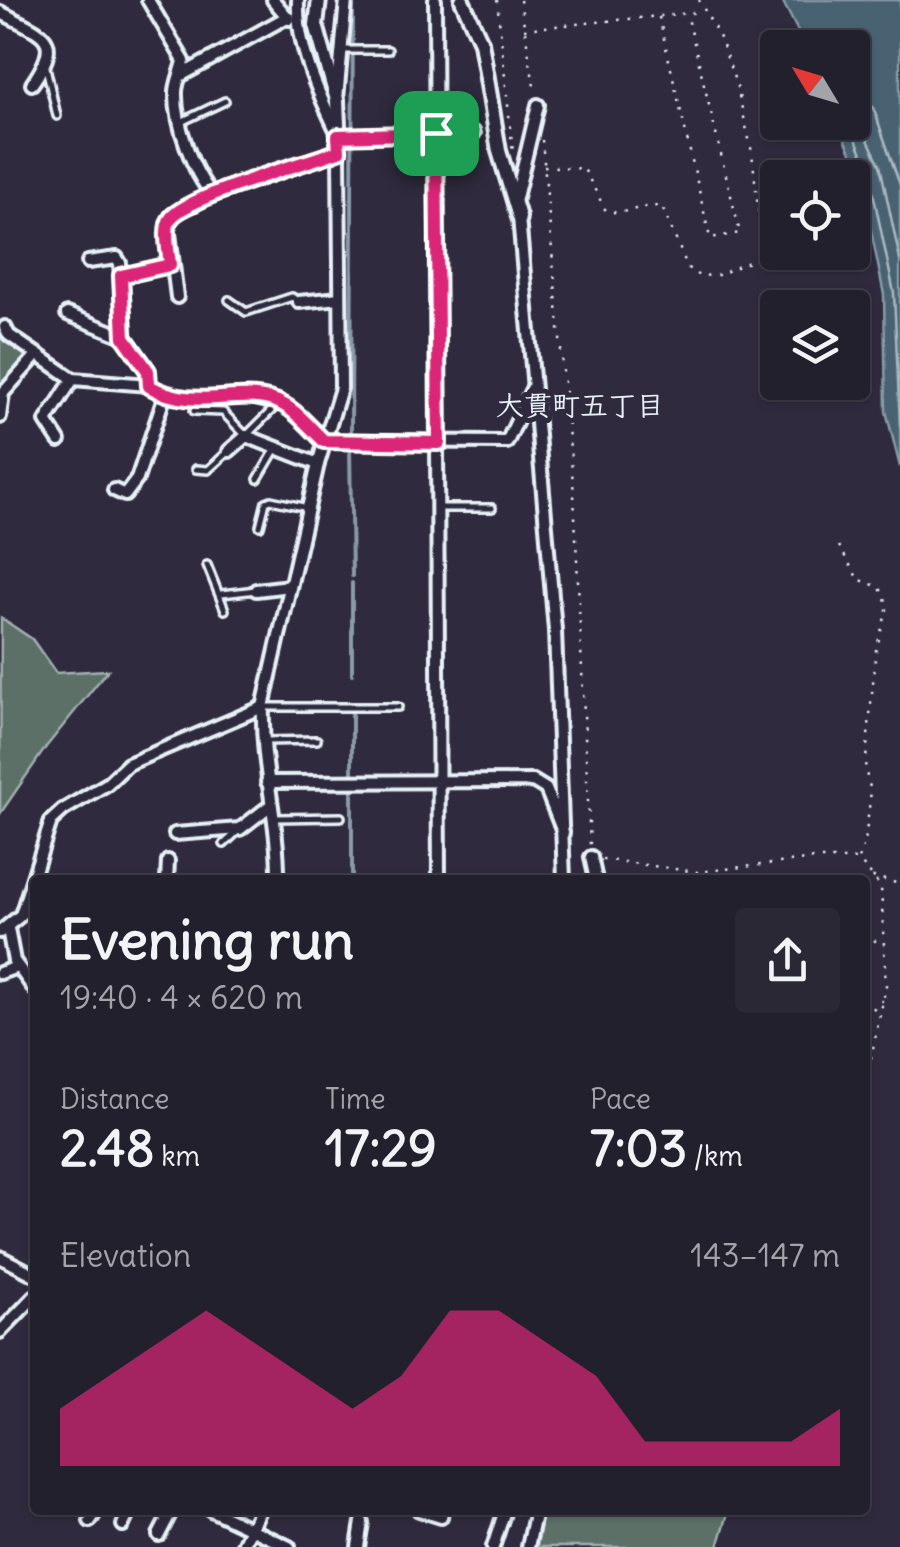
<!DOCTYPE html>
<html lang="en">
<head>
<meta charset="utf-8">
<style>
	body { margin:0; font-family:Delius,"Klee One",sans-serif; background:#2b2836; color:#f1f3f6; height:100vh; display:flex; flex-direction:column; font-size:38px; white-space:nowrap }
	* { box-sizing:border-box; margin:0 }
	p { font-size:32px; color:#a3a3aa }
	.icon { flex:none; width:55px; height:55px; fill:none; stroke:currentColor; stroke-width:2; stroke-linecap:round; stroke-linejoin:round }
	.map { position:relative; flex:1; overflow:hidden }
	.panel { position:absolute; left:30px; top:875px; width:840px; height:640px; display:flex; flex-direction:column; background:#23202e; border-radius:10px; box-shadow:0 2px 8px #0004,0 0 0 2px #403e4a }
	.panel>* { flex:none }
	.needle { width:65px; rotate:308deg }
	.tools { position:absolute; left:760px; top:30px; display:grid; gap:20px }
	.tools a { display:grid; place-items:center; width:110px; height:110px; border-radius:10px; background:#23202e; box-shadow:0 2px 8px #0004,0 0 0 2px #403e4a; font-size:50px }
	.pin { position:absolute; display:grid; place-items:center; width:85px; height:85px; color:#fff; margin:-42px; border-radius:20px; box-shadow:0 5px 15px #0006 }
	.round { display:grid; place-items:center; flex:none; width:105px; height:105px; border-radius:10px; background:#2b2836 }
	.head { display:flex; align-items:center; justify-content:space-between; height:170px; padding:0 30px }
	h1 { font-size:55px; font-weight:700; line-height:75px }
	.metrics { display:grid; grid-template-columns:repeat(3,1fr); gap:15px; height:170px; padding:10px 30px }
	.metrics div { display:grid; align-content:center }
	.metrics b { font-size:50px; font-weight:700 }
	.metrics small { font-size:28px; font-weight:400 }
	.metrics p { font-size:28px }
	.chart { height:280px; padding:20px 30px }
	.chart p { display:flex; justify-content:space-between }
	.chart svg { width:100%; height:180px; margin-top:10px; fill:#db2777; opacity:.7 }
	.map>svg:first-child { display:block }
</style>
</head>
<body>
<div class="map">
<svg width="900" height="1547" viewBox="0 0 900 1547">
	<rect width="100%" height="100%" fill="#2f2a3d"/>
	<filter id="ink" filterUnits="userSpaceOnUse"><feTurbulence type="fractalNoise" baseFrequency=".01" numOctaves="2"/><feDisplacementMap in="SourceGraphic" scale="20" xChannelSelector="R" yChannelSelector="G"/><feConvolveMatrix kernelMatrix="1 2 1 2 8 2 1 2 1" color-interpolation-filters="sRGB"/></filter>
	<g filter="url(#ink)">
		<g fill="#5c6f67" stroke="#a2b0b0" stroke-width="2.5">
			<polygon points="0,332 29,357 0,387"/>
			<polygon points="1,618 32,639 56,673 108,670 46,747 0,814"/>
			<polygon points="543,1510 729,1510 718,1547 537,1547"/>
		</g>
		<polygon fill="#4a6272" stroke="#899ba8" stroke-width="2.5" points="782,0 900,0 900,467 886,411 884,295 859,170 838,123 852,122 852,48 806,47"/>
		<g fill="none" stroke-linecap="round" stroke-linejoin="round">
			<g stroke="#a9b8c2" stroke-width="2.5">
				<polyline points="852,88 873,107 900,185"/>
				<polyline points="852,106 880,165 900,260"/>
				<polyline points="849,122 868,168 894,293 900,425"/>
			</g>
			<g stroke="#899ba8" stroke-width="4">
				<polyline points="351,435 353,0"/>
				<polyline points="350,448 352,576"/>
				<polyline points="352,674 352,583"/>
				<polyline points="352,774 352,713"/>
				<polyline points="352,788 352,880"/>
				<polyline points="365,1547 366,1510"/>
			</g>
			<g stroke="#e8f1f8" stroke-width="12">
				<g id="service">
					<polyline points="344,50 388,50"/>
					<polyline points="46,67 57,116"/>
					<polyline points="181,122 225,101"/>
					<polyline points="229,300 246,312 292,297 299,302"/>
					<polyline points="194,411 223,412 246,436 280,402 322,439"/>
					<polyline points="196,469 208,470 229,451"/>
					<polyline points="258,479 275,450"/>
					<polyline points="439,508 492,508"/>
					<polyline points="260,526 266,502 271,500 308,508"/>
					<polyline points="207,565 225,610"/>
					<polyline points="222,594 256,590"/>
					<polyline points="266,707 398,707"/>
					<polyline points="265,741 317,740"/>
					<polyline points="275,818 341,817"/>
					<polyline points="224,844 238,831"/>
				</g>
			</g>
			<g stroke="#e8f1f8" stroke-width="18">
				<g id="minor">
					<path d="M 148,0 L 184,61 C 182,71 176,83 176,92 C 175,123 193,173 213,195 L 339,151 L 341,388 L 318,464 L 263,707 C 261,766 279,821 278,880"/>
					<polyline points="273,0 289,19"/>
					<path d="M 298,0 C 296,46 319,95 339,136 L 474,133"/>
					<polyline points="435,0 439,880"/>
					<path d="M 0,12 C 43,35 65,36 32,84"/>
					<polyline points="180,76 287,17"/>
					<polyline points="337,99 346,0"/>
					<polyline points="515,202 538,105"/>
					<polyline points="519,217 555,630 564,880"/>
					<polyline points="88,262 117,258 120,263 125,337 148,371 149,385"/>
					<polyline points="121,276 169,265"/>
					<polyline points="177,297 168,225 172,215 213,195"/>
					<polyline points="299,302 340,298"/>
					<polyline points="67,314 125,337"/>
					<polyline points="5,327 9,335 73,379 149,385 165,395 197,401 248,396 276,403"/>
					<polyline points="0,417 3,393 36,356"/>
					<polyline points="59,441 46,421 73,379"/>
					<polyline points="325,441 507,442 533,387"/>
					<polyline points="229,451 246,436 318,464"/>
					<polyline points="114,490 125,495 137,479 165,395"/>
					<polyline points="256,590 290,586"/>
					<polyline points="267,782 533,781 546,789 563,832"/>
					<polyline points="175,834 240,829 271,805"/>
					<polyline points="591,857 596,880"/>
					<polyline points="167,880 168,861"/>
					<polyline points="8,929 14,961 35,990"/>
					<polyline points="0,932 21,915 51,821 63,810 107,784 128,764 263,707"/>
					<polyline points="0,973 17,967"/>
					<polyline points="0,1257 35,1275"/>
					<polyline points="0,1332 35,1296"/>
					<polyline points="211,1510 289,1547"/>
					<polyline points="419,1510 441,1517 442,1510"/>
					<polyline points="90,1521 97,1510"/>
					<polyline points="123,1525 130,1510"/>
					<polyline points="159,1535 172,1510"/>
					<polyline points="242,1547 260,1510"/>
					<polyline points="358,1547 362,1522"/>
					<polyline points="493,1547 505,1510"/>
					<polyline points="528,1547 536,1510"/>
				</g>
			</g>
			<g stroke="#e8f1f8" stroke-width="20">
				<g id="tertiary">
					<polyline points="319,0 316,25 337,100 339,151"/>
					<polyline points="462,0 481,42 499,151 519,217"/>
				</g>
			</g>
			<g stroke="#e8f1f8" stroke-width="2.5" stroke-dasharray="2.5 8" stroke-linecap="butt">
				<polyline points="497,0 513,153"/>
				<polyline points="520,0 535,92"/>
				<polyline points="659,17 710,238 740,233 687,14"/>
				<polyline points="524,29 701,12"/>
				<polyline points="542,140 574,494 590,845"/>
				<path d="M 544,166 L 584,169 L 606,211 C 627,216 641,203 662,207 L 688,268 L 699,276 L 718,275 L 763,256 L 752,152 L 737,87 L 721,40 L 699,0"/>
				<polyline points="839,546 858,579 879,587 885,596 887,610 876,650 865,769 871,791 865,842 858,859 881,887 886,986 865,1087"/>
				<polyline points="602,859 697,872 816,859 857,859"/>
				<polyline points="865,885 874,877 900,884"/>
				<polyline points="865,947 881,937"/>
				<polyline points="865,1016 883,1000"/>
			</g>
			<use href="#service" stroke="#2f2a3d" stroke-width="5"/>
			<use href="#minor" stroke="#2f2a3d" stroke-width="10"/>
			<use href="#tertiary" stroke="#2f2a3d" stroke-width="12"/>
		</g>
	</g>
	<g fill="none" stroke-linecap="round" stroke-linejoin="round" filter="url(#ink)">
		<g stroke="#fff" stroke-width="20">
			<path id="route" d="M 436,133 L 439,443 L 324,441 C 312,430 297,411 282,404 C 243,384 197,414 149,386 L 148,371 L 124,337 L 121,276 L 170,265 C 169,252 163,228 171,218 C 187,196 307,163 339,151 L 338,136 Z"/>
		</g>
		<use href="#route" stroke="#db2777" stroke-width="12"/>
	</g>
	<g text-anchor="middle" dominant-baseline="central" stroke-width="10" stroke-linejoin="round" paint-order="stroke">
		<g font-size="28" font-weight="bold" fill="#e8f1f8" stroke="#2f2a3d">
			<text x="580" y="405">大貫町五丁目</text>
		</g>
	</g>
</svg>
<div class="tools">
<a><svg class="needle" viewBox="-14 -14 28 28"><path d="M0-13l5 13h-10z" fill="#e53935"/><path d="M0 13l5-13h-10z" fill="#a3a3aa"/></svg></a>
<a><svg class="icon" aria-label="locate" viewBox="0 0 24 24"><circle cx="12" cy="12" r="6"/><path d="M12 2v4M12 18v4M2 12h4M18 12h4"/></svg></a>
<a><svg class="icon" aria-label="layers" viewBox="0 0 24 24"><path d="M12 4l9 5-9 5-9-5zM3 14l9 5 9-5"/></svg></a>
</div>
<div class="pin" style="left:436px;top:133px;background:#1e9e55"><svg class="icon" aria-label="arrive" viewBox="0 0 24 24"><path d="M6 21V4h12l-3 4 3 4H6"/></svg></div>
<section class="panel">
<div class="head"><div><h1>Evening run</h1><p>19:40 · 4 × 620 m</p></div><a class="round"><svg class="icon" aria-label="share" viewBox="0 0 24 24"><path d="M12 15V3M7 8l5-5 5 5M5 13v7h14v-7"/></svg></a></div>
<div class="metrics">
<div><p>Distance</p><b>2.48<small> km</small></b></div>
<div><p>Time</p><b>17:29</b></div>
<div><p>Pace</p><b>7:03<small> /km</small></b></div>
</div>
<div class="chart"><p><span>Elevation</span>143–147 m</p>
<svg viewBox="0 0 160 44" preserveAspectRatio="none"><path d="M0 44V30L10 22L20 14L30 6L40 14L50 22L60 30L70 22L80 6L90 6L100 14L110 22L120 38L130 38L140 38L150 38L160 30V44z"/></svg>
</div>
</section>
</div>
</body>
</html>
